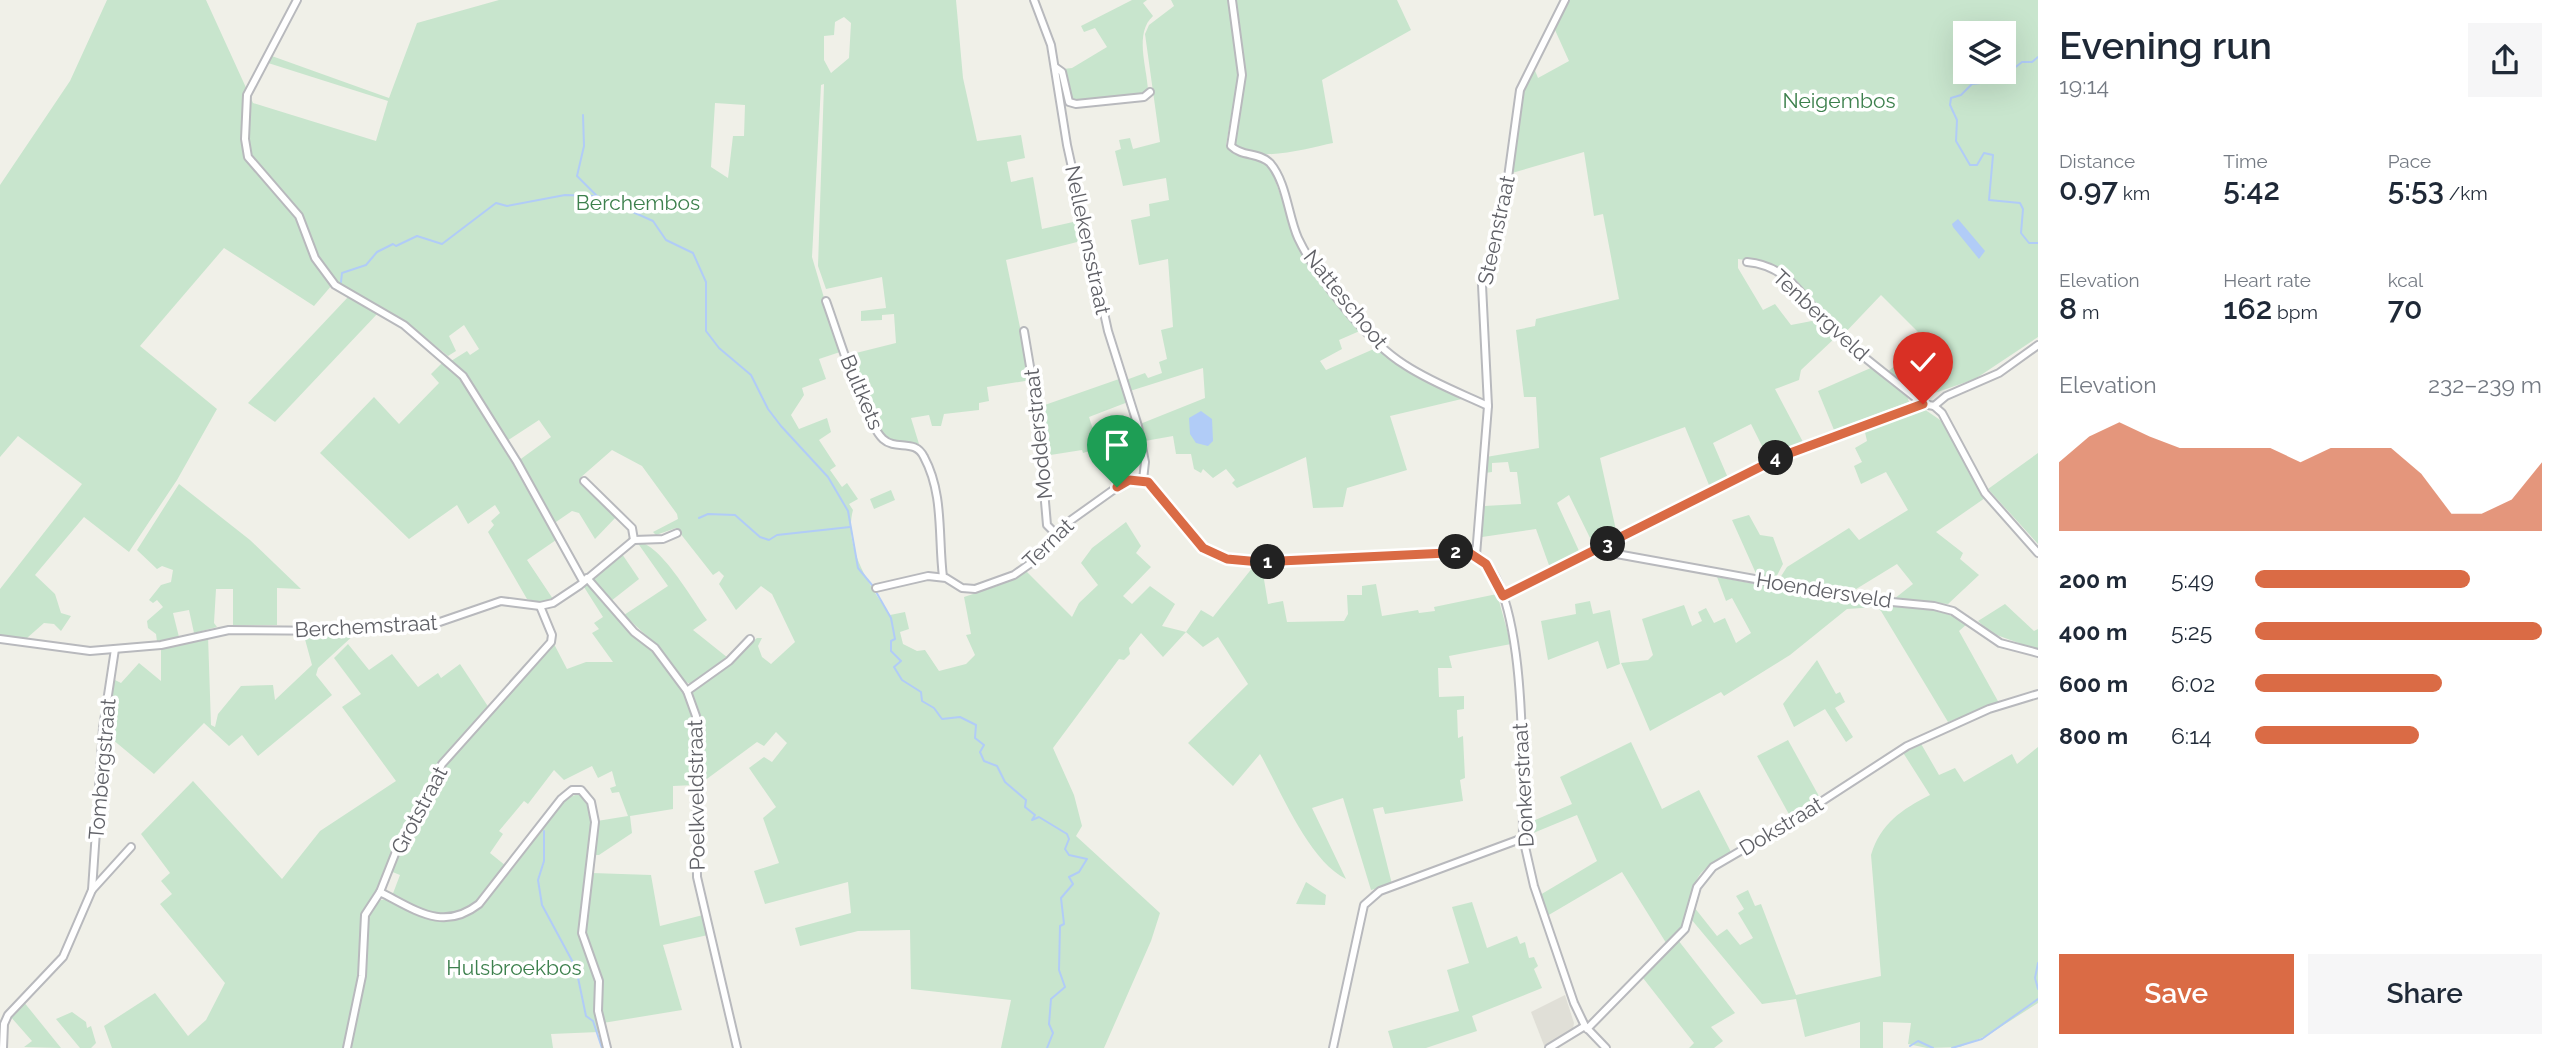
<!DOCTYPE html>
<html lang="en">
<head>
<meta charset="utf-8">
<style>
	body { margin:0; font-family:Raleway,sans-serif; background:#f6f6f7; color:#1f2937; height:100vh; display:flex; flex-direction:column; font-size:26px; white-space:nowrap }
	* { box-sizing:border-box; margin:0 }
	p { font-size:23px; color:#747a83 }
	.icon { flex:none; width:38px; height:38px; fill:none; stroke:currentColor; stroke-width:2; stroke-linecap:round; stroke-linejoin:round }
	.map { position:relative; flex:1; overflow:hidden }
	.sheet { display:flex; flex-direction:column; background:#fff; width:525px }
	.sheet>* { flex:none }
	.buttons { position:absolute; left:1953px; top:21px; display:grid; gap:14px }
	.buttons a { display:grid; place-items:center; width:63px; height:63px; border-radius:0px; background:#fff; box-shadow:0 7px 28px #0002; font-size:35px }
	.pin { position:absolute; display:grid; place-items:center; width:60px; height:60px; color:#fff; margin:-72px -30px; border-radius:50% 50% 50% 0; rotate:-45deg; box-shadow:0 0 7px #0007 }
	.pin .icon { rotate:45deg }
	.km { position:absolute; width:35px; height:35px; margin:-18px; border-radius:50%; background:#222; color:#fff; font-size:19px; line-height:35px; text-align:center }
	.round { display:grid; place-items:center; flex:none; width:74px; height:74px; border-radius:0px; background:#f6f6f7 }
	.head { display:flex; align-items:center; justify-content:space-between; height:119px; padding:0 21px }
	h1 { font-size:38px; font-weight:600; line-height:52px }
	.metrics { display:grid; grid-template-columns:repeat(3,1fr); gap:10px; height:119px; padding:7px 21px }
	.metrics div { display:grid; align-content:center }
	.metrics b { font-size:30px; font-weight:600 }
	.metrics small { font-size:19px; font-weight:400 }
	.metrics p { font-size:19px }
	.chart { height:196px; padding:14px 21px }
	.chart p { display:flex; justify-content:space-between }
	.chart svg { width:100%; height:126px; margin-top:7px; fill:#da6b45; opacity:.7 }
	.primary-button { display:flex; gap:14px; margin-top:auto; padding:14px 21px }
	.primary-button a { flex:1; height:80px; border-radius:0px; background:#da6b45; color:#fff; font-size:28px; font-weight:600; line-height:80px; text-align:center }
	.primary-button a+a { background:#f6f6f7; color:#1f2937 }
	ul { padding:0 21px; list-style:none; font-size:23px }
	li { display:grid; grid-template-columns:112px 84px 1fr; align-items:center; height:52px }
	li i { height:18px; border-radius:9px; background:#da6b45 }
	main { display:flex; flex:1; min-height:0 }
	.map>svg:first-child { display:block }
</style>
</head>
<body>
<main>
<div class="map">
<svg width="2038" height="1048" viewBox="0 0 2038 1048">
	<rect width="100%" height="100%" fill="#f0f0e8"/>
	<polygon fill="#e0dfd7" points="1565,995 1574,1023 1573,1029 1545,1048 1531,1012"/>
	<g fill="#c8e5cd" fill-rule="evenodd">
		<path d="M 107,0 L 206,0 L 253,103 L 376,141 L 388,101 L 265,62 L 269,55 L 389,98 L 417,23 L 499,0 L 956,0 L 963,78 L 977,141 L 1021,135 L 1025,158 L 1007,162 L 1011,182 L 1033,177 L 1042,229 L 1082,220 L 1085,240 L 1006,260 L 1031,380 L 987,387 L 989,401 L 979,403 L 979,410 L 944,414 L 941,426 L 932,426 L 929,415 L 911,418 L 919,444 C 910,442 899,444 891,441 C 874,435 854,372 848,355 L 896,343 L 894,314 L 882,315 L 882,320 L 861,321 L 861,311 L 886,308 L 882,277 L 826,289 L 818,266 L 824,84 L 821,85 L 812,257 L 840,352 L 819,359 L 826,379 L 802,388 L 804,395 L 791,415 L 799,429 L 827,418 L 831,432 L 819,440 L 836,466 L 830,470 L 842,487 L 847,483 L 858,499 L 849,504 L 853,510 C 843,547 870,586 890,615 L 905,612 L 909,629 L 900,632 L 903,644 L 917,651 L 925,650 L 939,671 L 966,664 L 975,655 L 966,635 L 971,634 L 964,597 L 1000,585 L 1026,571 L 1072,617 L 1079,603 L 1098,585 L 1081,563 L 1092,548 L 1126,522 L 1141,546 L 1136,553 L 1151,567 L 1123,596 L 1132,604 L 1150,586 L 1175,604 L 1162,626 L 1186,632 L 1201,610 L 1213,617 L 1253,567 L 1262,567 L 1268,604 L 1283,601 L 1287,622 L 1344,621 L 1348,614 L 1347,595 L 1362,595 L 1362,586 L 1376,584 L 1382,616 L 1418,610 L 1419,613 L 1435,611 L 1434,607 L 1497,594 L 1511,644 L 1449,656 L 1452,668 L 1438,668 L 1439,697 L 1464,696 L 1464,709 L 1457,710 L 1458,738 L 1463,736 L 1465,778 L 1460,780 L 1463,801 L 1385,814 L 1383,807 L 1373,809 L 1392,884 L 1371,890 L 1343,798 L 1312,808 L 1346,879 C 1308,860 1281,791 1260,754 L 1233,786 L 1188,743 L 1248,684 L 1218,637 L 1203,647 L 1186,632 L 1163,657 L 1141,633 L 1129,648 L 1130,654 L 1124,660 L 1119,659 L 1053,748 L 1074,795 L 1082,826 L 1076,836 L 1160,913 L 1151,941 L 1104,1048 L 1001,1048 L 1011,1000 L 911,989 L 910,930 L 858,931 L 800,946 L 795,928 L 851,913 L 848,882 L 765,904 L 754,871 L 779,863 L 763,818 L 776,807 L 749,768 L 764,757 L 772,762 L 787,743 L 776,732 L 764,746 L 757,742 L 700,784 L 700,715 L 691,691 L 757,638 L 762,638 L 758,646 L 762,657 L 771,664 L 795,642 L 772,594 L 761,586 L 736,610 L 719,584 L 724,576 L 719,571 L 713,575 L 676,528 L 656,535 L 653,532 L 678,519 L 677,514 L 642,466 L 612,450 L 580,478 L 617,516 L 595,539 L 579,513 L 572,511 L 553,524 L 518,461 L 551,437 L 539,420 L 507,441 L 473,384 L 451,361 L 467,351 L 470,355 L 479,349 L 464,325 L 449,336 L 456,351 L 448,356 L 411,326 L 321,273 L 332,285 L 314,306 L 224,248 L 140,346 L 217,409 L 177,480 L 129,552 L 84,517 L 35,575 L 55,594 L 61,613 L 71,616 L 61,631 L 54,624 L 44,623 L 27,638 L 0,635 L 0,589 L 82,484 L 18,436 L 0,457 L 0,185 L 70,81 ZM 844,17 L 851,23 L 849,58 L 831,73 L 824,60 L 824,36 L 834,35 L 835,22 ZM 715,103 L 745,105 L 744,136 L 733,136 L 728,178 L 711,167 Z"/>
		<path d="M 1132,0 L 1147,0 L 1143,3 L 1153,16 C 1134,33 1147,67 1148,90 L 1144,96 L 1072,101 L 1063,69 L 1072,68 L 1107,47 L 1095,28 L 1084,32 L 1081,26 Z"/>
		<polygon points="1171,0 1229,0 1239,71 1226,145 1259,157 1270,167 1296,237 1362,330 1339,340 1342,349 1320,361 1326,370 1376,348 1403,367 1466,398 1390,416 1407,470 1347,488 1343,507 1313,508 1306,457 1237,488 1232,483 1235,480 1226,469 1213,478 1203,469 1201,473 1194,469 1191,454 1176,454 1173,436 1145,441 1140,424 1205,398 1203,368 1130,391 1126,380 1145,373 1148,378 1162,373 1159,362 1167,359 1161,330 1173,327 1168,259 1139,265 1131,220 1150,216 1149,204 1169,200 1166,178 1123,186 1115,151 1121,149 1119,140 1130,138 1133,149 1160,142 1145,34 1149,25 1174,6"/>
		<path d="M 1233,0 L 1397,0 L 1411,30 L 1322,80 L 1333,143 C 1307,148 1252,166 1233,142 L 1242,89 Z"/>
		<path d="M 1568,0 L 2038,0 L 2038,337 L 1975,379 L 1923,397 L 1887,372 L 1927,341 L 1881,295 L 1842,336 L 1797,281 L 1772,264 L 1738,259 L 1738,268 L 1763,310 L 1775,304 L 1791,325 L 1817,320 L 1836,337 L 1801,370 L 1799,380 L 1775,389 L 1803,442 L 1768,458 L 1751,424 L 1713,443 L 1728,478 L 1709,485 L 1685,427 L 1600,458 L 1616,530 L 1593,544 L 1569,495 L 1557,503 L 1580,553 L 1550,568 L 1536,529 L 1482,537 L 1484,506 L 1521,504 L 1517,472 L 1510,472 L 1508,462 L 1492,463 L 1492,472 L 1485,473 L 1486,457 L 1539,448 L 1536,397 L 1524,397 L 1516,330 L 1535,326 L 1536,319 L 1619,299 L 1603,214 L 1594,216 L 1584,152 L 1512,173 L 1522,91 L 1534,68 L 1538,78 L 1569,61 L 1555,30 ZM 1965,33 L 2004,33 L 2004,72 L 1965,72 Z"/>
		<polygon points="349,296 379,312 275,422 248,403"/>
		<polygon points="444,361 470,390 556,540 527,560 553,599 543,603 527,599 488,532 494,525 491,521 500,513 495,505 468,524 457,505 409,539 320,453 374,397 399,424 439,383 431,374"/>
		<polygon points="1873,367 1907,396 1909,402 1834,430 1818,391"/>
		<polygon points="1119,379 1128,402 1089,417 1099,448 1083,453 1082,450 1044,456 1039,407"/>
		<polygon points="1924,409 1943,422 1985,498 1936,532 1963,553 1960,559 1979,575 1948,604 1894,599 1913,584 1897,564 1848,594 1778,581 1787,567 1849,528 1859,540 1908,510 1886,472 1861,484 1854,466 1862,462 1855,448 1867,441 1864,428"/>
		<polygon points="2038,453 2038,544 1988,489"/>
		<polygon points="179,484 250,540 301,589 277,588 277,625 233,625 233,589 216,589 214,623 217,627 194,633 189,610 173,613 179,637 157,642 156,634 148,628 147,621 163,607 157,600 153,603 149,600 161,585 171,582 173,570 162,566 157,569 137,550"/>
		<polygon points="891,490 895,500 874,509 870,499"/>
		<polygon points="1749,515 1760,535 1773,537 1783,564 1774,581 1758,578 1732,520"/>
		<path d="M 637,542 C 660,542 693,601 707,620 L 693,630 L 728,658 L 692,684 L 685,682 L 660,648 L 624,615 L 668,586 Z"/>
		<polygon points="620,551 639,579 611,601 592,578"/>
		<path d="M 1717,577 C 1766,586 1814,595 1862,602 C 1898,607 1935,603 1967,624 L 1959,631 L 1999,703 L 1948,722 L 1881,611 L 1876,607 L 1847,609 L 1790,655 L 1724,696 L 1721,692 L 1650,731 L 1621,663 L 1648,660 L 1653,655 L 1642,619 L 1684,605 L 1692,626 L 1702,621 L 1698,612 L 1706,608 L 1714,623 L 1725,618 L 1736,643 L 1751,633 L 1732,598 L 1726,601 Z"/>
		<polygon points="588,584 631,632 653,651 687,698 695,729 695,785 673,786 673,809 630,816 632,833 599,855 595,855 597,821 628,816 619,792 612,793 610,788 616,786 612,771 598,778 592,766 564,780 554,770 528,804 524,801 499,831 503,834 490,853 506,866 476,904 454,917 425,911 392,896 400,875 390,871 445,764 543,654 554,644 567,669 586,662 613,662 592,633 599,629 594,623 603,617 584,587"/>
		<polygon points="1590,601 1593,614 1610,610 1620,664 1607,669 1598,641 1548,660 1541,621 1576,614 1575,604"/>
		<polygon points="2005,604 2034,631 2038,629 2038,650 1991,633 1978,621"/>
		<polygon points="303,632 356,633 318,668 316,675 332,695 258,756 242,735 229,746 204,723 154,774 106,734 113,679 121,683 139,663 161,681 161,647 208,636 211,725 215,727 218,714 241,686 273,685 275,700 312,665"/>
		<polygon points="348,644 369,670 392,654 418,687 438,673 441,678 460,664 489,708 441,760 379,890 364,910 360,972 345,1048 112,1048 104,1026 155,993 188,1036 206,1020 225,983 160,904 172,894 161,881 170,873 141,834 193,781 282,879 320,831 396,781 342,707 361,694 334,658"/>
		<polygon points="1817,660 1836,694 1840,692 1845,702 1835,708 1853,737 1846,742 1825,709 1794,727 1783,704"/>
		<polygon points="1788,740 1820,798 1791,818 1757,756"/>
		<path d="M 1631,742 L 1662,809 L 1699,790 L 1731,852 C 1679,881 1705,881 1684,923 C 1681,931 1673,939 1668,946 L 1622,872 L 1547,916 L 1540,895 L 1597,861 L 1577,815 L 1526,836 L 1526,824 L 1572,804 L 1560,777 Z"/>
		<path d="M 1920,742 L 1939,775 L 1955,768 L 1964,782 L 2012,754 L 2017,764 L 2038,747 L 2038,1003 L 1988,1035 L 1960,1047 L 1927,1048 L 1908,1044 L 1911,1023 L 1883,1022 L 1883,1048 L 1860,1048 L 1860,1022 L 1805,1037 L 1796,999 L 1762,1004 L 1691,919 L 1694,907 L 1717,936 L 1727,929 L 1740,945 L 1753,938 L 1738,913 L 1744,909 L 1736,896 L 1748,890 L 1755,906 L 1761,904 L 1796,995 L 1881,976 L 1871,855 C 1881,823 1901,810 1930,795 L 1902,751 Z"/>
		<path d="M 581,793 C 609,830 578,887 579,928 C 579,946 590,958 594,974 C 598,993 595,1013 599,1032 L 551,1034 L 553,1048 L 350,1048 L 364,971 L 367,917 L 378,901 C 391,894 414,912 427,917 C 441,922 456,923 469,915 C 495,900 542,827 564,799 Z"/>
		<polygon points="592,873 651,875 660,926 703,915 708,935 663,945 682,1010 603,1023 601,992 584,936"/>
		<polygon points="1306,882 1326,895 1325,905 1296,904"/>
		<polygon points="1472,902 1487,948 1517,936 1520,944 1525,942 1529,958 1534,957 1538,966 1534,969 1542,988 1472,1016 1477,1031 1426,1048 1393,1048 1388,1031 1459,1011 1447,970 1469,963 1452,907"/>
		<polygon points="1678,940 1735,1013 1711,1027 1723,1041 1714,1048 1689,1048 1694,1043 1643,978"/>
		<polygon points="23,1001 61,1048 24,1047 32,1041 10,1016"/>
		<polygon points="72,1012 86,1022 87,1028 91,1026 96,1043 91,1048 80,1048 56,1019"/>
	</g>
	<g fill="#b1ccf7">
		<polygon points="1958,219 1985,251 1979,259 1953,227 1952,224"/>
		<polygon points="1201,411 1212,419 1213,441 1208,446 1196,443 1190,434 1189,418"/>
	</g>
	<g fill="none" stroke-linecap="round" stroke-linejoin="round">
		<g stroke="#b1ccf7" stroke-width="2">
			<polyline points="2038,57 2032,62 2022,62 1998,81 1972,84 1961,95 1951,98 1950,105 1957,120 1956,141 1970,165 1977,165 1984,153 1993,155 1989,200 2020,203 2023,209 2021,233 2029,243 2038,243"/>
			<polyline points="583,115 584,146 577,176 597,196 653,221 666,240 693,253 706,282 706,331 719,348 751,375 768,409 781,426 828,477 848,511 858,568 872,585"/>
			<polyline points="341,282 342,273 366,265 377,252 393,244 396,246 417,236 442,244 496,203 507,206 565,195 596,196"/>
			<polyline points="699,518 708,514 735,515 760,537 769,540 777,535 850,527"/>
			<polyline points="875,590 891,618 895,639 891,641 891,651 901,661 894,667 902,680 921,692 922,701 934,708 942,719 960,717 976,725 975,738 984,745 980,752 984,761 997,766 1005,782 1026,800 1025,807 1035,815 1032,820 1039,817 1067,834 1069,839 1065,849 1069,855 1087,859 1079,872 1069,877 1073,884 1061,898 1064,924 1060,926 1059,970 1065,987 1051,999 1049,1024 1053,1033 1047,1048"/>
			<polyline points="544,831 544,861 538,880 542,905 576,968 586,1016 593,1021 602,1048"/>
			<polyline points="2038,963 2035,978 2038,989"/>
			<polyline points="1910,1046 1918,1041 1933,1048"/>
			<polyline points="1952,1048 1982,1039 2038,999"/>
		</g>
		<g stroke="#b8b9bd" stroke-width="10">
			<g id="street">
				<polyline points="297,0 247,95 245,139 248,157 299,216 315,258 335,285 404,325 463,376 517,462 583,581"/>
				<polyline points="1034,0 1051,45 1067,145 1108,331 1138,426 1145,462 1143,480"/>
				<path d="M 1232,0 L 1242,75 L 1231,146 C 1242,157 1259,152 1270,163 C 1287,183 1288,216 1298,238 C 1317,278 1369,343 1405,365 C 1431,382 1460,393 1488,406"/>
				<polyline points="1055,67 1062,72 1069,102 1076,104 1144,97 1150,92"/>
				<path d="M 1747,262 C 1794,266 1807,307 1838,335 C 1865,359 1895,381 1923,404"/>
				<path d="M 826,301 C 836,328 865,423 883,439 C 896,451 915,438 924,457 C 944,494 938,537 943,577"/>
				<polyline points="1024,331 1037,408 1047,525 1056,534"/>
				<polyline points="1934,406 1946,396 1999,373 2038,345"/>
				<polyline points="584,481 632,528 634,540"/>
				<polyline points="1603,547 1611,553 1871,600 1934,606 1953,611 2000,643 2038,653"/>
				<polyline points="1476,555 1488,406 1482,285 1502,221 1520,90 1565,0"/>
				<polyline points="587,578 634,632 655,648 687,691 696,716 697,877 737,1048"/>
				<path d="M 876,588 L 928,576 L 946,578 L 962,588 L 975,589 L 1014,575 L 1034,561 L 1067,523 L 1123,483 L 1136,479 L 1153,486 L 1203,548 L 1227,559 L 1260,562 L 1462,552 C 1532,550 1522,790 1523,838 L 1534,886 L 1574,1003 L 1585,1026 L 1606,1048"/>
				<polyline points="1503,596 1781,455 1923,404 1934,406 1942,413 1985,493 2038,553"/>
				<polyline points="0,639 90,651 161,645 229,630 345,631 431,625 501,601 540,606 553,603 580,585 634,540 663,539 677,533"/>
				<polyline points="687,691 729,661 750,639"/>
				<polyline points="92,890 131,847"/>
				<path d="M 380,892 C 416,910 443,932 479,904 L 561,799 L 572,790 L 581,790 L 591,802 L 595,822 L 582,933 L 599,981 L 598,1011 L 607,1048"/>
				<polyline points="1587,1029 1685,929 1697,887 1713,867 1790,822 1907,746 1989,709 2038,694"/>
				<polyline points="3,1048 4,1024 8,1015 63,957 92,890 103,728 115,649"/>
				<polyline points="347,1048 362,976 365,915 380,892 395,854 424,805 442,764 551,642 552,635 540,606"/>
				<polyline points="1333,1048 1364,905 1380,891 1523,838"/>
				<polyline points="1549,1048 1585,1026"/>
			</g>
		</g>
		<use href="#street" stroke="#fff" stroke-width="6"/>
	</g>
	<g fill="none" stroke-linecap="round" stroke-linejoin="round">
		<g stroke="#fff" stroke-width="14">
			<polyline id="route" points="1117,487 1129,480 1148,482 1203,548 1227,559 1260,562 1468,552 1486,564 1503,596 1782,456 1923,404"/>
		</g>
		<use href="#route" stroke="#da6b45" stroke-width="9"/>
	</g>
	<g text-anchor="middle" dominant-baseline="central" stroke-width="7" stroke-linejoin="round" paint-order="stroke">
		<g font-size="21" fill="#3d804d" stroke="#fff">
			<text x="1839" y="100">Neigembos</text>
			<text x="638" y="202">Berchembos</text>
			<text x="514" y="967">Hulsbroekbos</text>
		</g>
		<g font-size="21" fill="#606167" stroke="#fff">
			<text transform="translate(1496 230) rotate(-78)">Steenstraat</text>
			<text transform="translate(1088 240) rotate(78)">Nellekensstraat</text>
			<text transform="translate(1346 299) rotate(51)">Natteschoot</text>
			<text transform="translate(1821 315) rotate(43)">Tenbergveld</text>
			<text transform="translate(862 392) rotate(67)">Bultkets</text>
			<text transform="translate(1038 434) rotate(-96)">Modderstraat</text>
			<text transform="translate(1048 543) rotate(-44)">Ternat</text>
			<text transform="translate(1824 590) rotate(9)">Hoendersveld</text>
			<text transform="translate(366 626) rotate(-3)">Berchemstraat</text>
			<text transform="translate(102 769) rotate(-85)">Tombergstraat</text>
			<text transform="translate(1523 785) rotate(-93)">Donkerstraat</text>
			<text transform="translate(696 795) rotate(-91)">Poelkveldstraat</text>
			<text transform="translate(419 810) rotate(-62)">Grotstraat</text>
			<text transform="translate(1781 826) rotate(-31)">Dokstraat</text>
		</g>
	</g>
</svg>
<div class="buttons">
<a><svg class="icon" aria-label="layers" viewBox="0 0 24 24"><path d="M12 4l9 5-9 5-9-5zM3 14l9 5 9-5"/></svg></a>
</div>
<div class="pin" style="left:1117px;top:487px;background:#1e9e55"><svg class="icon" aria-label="arrive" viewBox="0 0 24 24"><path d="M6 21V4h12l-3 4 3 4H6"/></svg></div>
<div class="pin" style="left:1923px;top:404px;background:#d93025"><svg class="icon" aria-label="check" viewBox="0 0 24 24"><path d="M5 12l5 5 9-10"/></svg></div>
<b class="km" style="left:1268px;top:562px">1</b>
<b class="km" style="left:1456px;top:552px">2</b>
<b class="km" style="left:1608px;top:544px">3</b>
<b class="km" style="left:1776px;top:458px">4</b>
</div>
<section class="sheet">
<div class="head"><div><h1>Evening run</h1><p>19:14</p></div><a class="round"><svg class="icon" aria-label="share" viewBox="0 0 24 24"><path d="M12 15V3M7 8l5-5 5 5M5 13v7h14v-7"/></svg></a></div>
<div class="metrics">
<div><p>Distance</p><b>0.97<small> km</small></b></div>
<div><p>Time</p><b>5:42</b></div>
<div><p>Pace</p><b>5:53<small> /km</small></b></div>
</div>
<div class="metrics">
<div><p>Elevation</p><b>8<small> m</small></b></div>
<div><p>Heart rate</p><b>162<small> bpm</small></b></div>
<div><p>kcal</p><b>70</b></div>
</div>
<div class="chart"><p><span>Elevation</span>232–239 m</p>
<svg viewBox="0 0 160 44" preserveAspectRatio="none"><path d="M0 44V20L10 11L20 6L30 11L40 15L50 15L60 15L70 15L80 20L90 15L100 15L110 15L120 24L130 38L140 38L150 33L160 20V44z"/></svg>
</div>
<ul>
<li><b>200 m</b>5:49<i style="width:75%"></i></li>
<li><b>400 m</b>5:25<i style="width:100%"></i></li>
<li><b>600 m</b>6:02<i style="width:65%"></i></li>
<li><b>800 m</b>6:14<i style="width:57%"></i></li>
</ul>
<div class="primary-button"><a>Save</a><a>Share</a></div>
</section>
</main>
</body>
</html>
